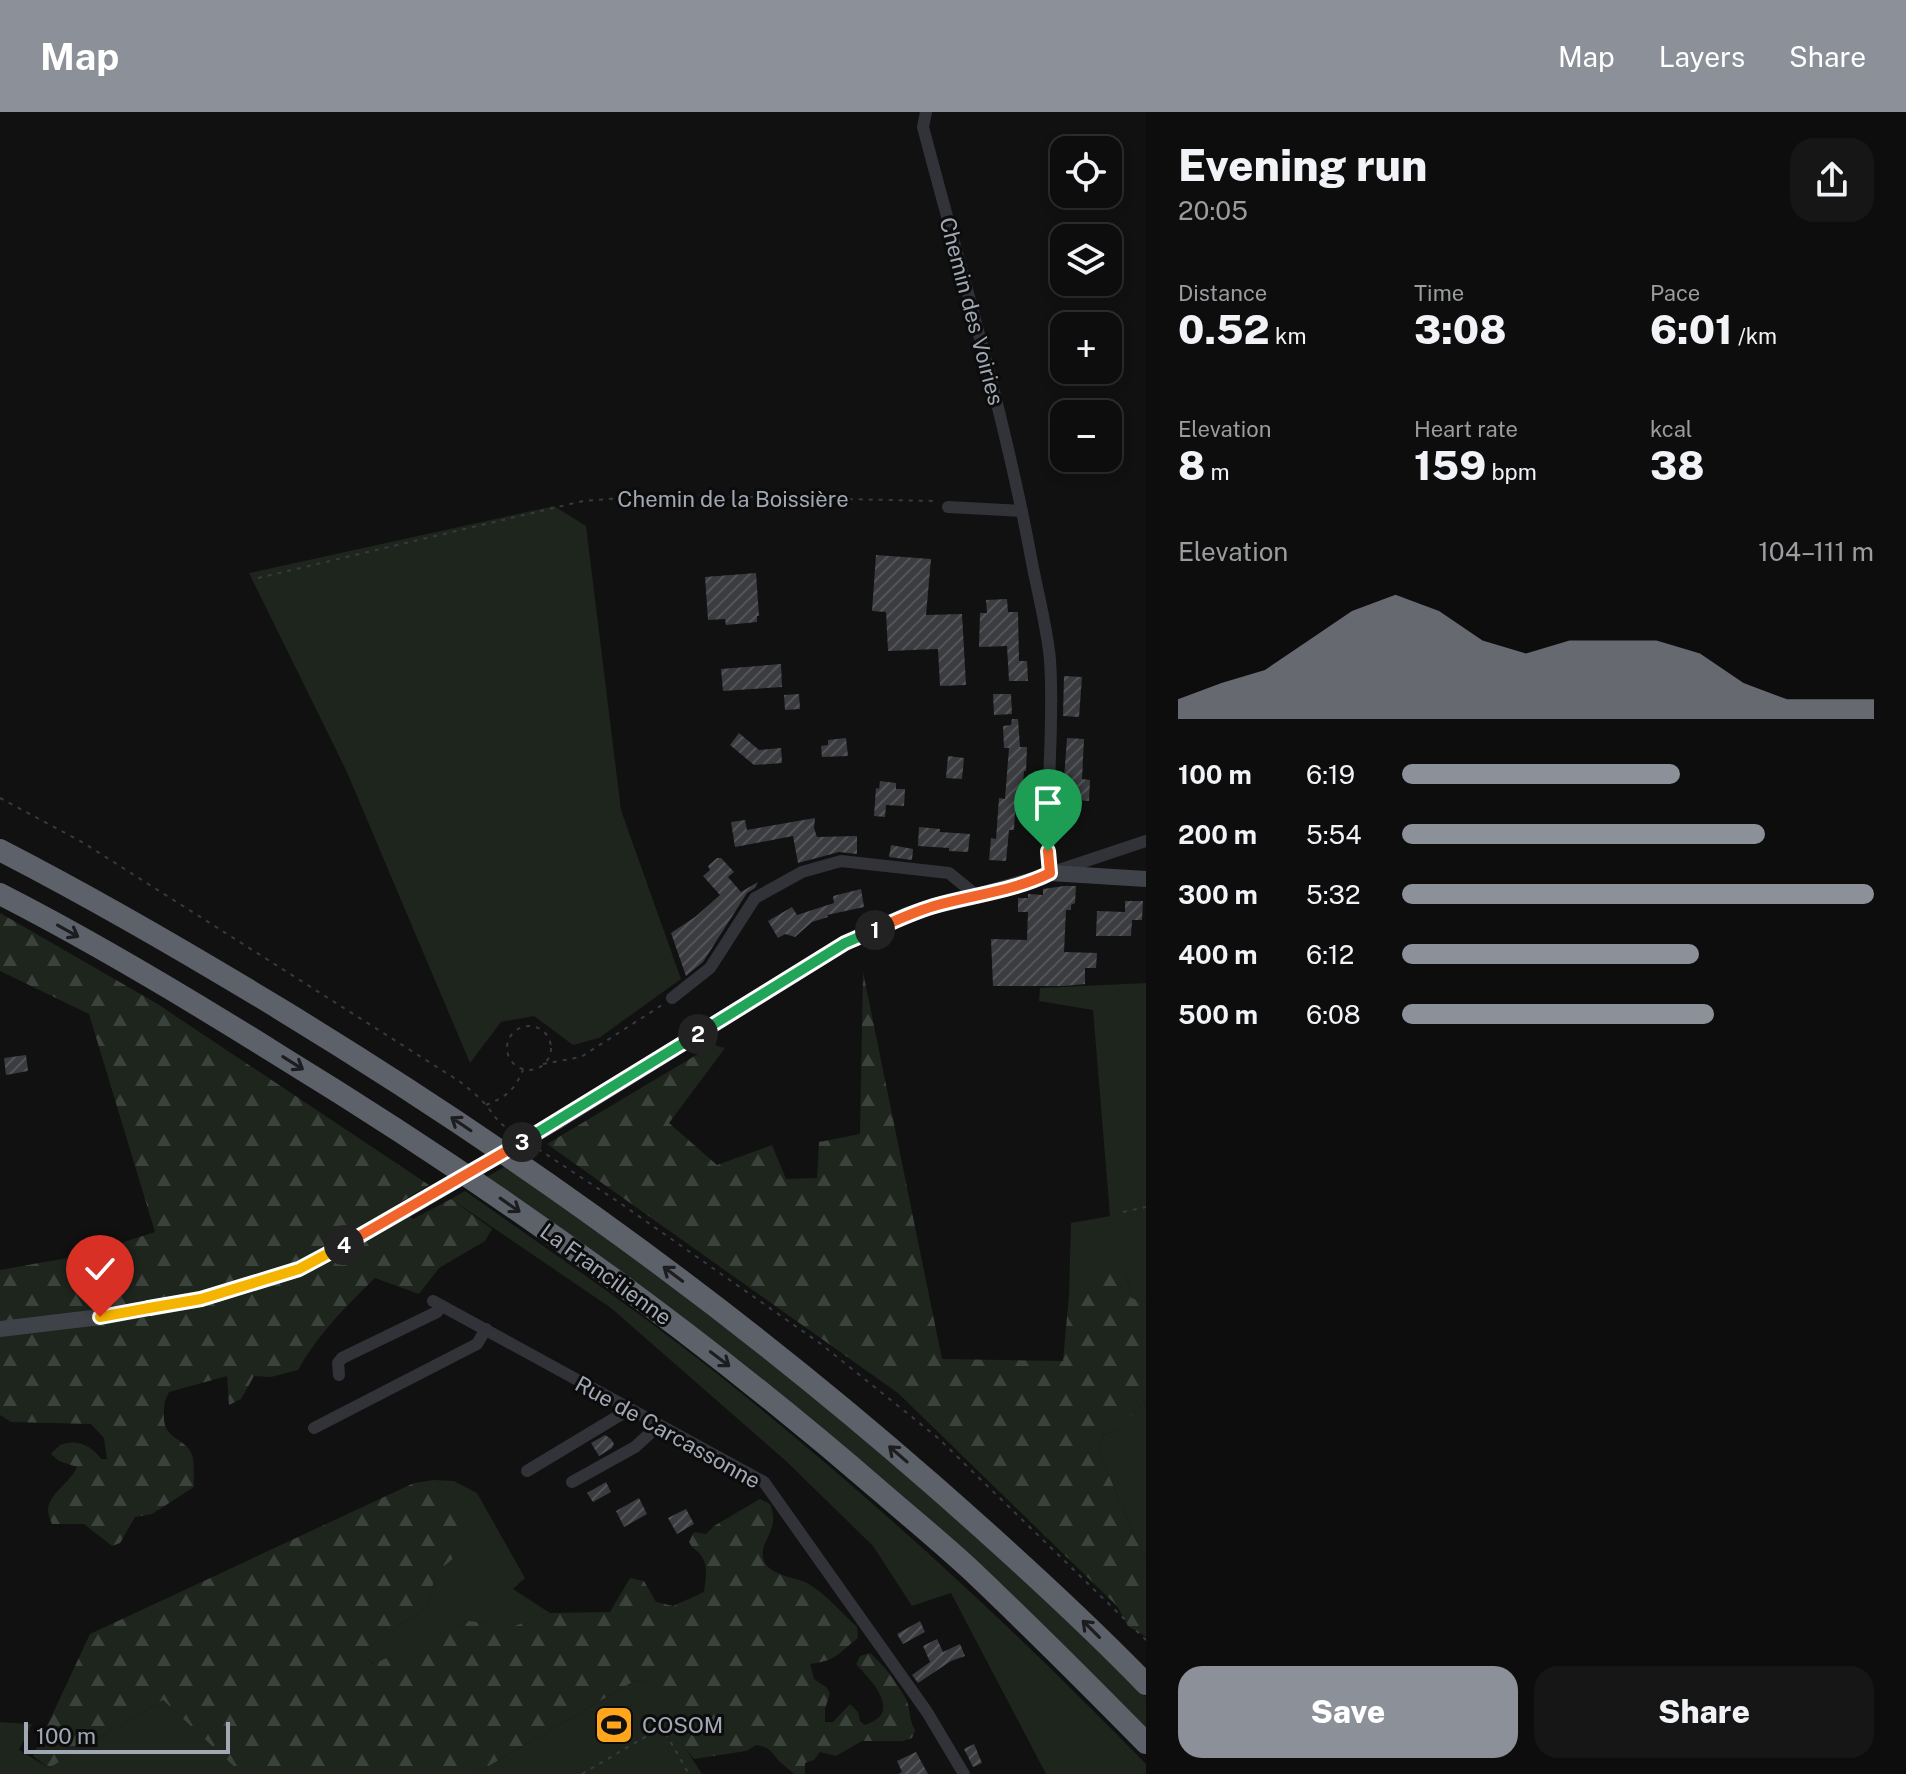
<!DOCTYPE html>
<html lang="en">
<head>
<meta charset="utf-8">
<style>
	body { margin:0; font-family:"Public Sans",sans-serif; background:#161617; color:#f1f3f6; height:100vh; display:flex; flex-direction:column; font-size:30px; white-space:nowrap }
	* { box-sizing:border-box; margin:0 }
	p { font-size:26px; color:#9a9c9e }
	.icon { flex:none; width:44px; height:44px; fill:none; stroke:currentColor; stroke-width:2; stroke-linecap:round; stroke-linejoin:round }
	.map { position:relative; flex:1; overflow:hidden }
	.side { display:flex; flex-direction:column; background:#0d0d0e; width:760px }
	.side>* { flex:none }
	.fabs { position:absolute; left:1050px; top:24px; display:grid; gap:16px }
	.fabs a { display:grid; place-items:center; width:72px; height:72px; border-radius:16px; background:#0d0d0e; box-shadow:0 4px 12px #0003,0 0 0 2px #2d2d2e; font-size:40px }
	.scale { position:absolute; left:24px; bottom:20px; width:206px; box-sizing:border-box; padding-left:8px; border:4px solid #a1a8b4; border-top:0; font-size:22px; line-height:28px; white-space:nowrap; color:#a1a8b4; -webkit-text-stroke:6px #0c0c0d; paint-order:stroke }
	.pin { position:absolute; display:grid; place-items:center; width:68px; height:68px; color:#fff; margin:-82px -34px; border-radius:50% 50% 50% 0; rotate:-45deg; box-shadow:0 0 8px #0007 }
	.pin .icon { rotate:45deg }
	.km { position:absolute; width:40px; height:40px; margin:-20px; border-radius:50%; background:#222; color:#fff; font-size:22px; line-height:40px; text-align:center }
	.round { display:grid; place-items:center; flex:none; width:84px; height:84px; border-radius:24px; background:#161617 }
	.head { display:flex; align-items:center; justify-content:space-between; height:136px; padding:0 32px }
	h1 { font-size:44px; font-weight:800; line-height:60px }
	.stats { display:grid; grid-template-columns:repeat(3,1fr); gap:12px; height:136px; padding:8px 32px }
	.stats div { display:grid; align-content:center }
	.stats b { font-size:40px; font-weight:800 }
	.stats small { font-size:22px; font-weight:400 }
	.stats p { font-size:22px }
	.chart { height:224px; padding:16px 32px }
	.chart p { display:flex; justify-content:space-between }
	.chart svg { width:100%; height:144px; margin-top:8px; fill:#8c9099; opacity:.7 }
	.button { display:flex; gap:16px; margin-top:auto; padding:16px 32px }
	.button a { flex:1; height:92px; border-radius:24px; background:#8c9099; color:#fff; font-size:32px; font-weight:800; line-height:92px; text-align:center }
	.button a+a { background:#161617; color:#f1f3f6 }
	ul { padding:0 32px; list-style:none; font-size:26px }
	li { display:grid; grid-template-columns:128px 96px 1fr; align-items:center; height:60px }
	li i { height:20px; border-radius:10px; background:#8c9099 }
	header { display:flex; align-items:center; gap:48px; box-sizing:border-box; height:112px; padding:0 40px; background:#8c9099; color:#fff }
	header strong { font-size:38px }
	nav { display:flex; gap:44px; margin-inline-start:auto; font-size:28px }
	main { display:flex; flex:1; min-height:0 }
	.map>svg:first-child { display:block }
</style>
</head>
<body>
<header>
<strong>Map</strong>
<nav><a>Map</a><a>Layers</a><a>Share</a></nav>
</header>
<main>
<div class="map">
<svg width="1146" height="1662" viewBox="0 0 1146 1662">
	<defs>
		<pattern id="forest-firs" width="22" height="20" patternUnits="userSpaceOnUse" patternTransform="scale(2)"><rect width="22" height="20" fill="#1d251d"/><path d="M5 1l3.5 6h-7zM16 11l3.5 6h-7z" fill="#3b423b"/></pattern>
		<pattern id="building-hatch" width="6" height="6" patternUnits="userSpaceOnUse" patternTransform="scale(2)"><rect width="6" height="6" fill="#3a3c40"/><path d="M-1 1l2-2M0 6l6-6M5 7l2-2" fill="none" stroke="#535559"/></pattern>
	</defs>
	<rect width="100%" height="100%" fill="#111112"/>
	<g fill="#1d251d">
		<polygon points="554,394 586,414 621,698 681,867 599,926 573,933 534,904 501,910 470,951 346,658 249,461"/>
		<polygon points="1146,871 1146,1189 1131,1186 1126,1162 1082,1168 1069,1183 1071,1111 1110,1104 1093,898 1039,889 1040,876"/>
		<polygon points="509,1052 738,1220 982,1426 1090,1528 1146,1585 1146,1617 1095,1566 485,1066"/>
		<path d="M 465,1079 C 547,1137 631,1194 710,1256 C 864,1378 1009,1511 1146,1652 L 1146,1662 L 1046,1662 L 951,1481 L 912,1494 L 873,1434 L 786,1349 L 611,1196 L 451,1087 Z"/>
		<polygon points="1146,1288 1146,1450 1098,1338 1104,1323 1118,1318"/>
		<polygon points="434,1368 454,1369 477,1381 525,1466 513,1477 550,1501 509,1517 488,1511 469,1509 374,1552 362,1543 381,1524 427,1496 436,1461 455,1445 447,1376"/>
		<polygon points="636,1568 647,1570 653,1580 657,1593 702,1662 475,1662"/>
		<polygon points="163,1588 240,1659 236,1662 0,1662 0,1610 32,1612 19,1638 49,1656"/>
	</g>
	<g fill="url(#forest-firs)">
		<path d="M 0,801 L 156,891 L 429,1073 L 396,1093 L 413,1107 L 451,1087 L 492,1117 L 485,1129 L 439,1156 L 419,1182 L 375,1166 C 346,1194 318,1222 298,1258 L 271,1265 L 254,1264 L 241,1287 L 229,1293 L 227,1264 L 169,1280 C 164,1289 164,1294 164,1304 C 163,1328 185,1325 192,1343 C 195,1352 193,1366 194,1375 L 152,1402 L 135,1405 L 120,1431 L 112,1434 L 84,1412 L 52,1412 C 51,1410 48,1401 48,1399 C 48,1382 71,1370 77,1355 L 59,1349 L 51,1342 C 54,1339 57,1335 61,1333 C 77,1326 93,1335 101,1347 L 107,1347 L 104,1326 L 91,1312 L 11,1310 L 0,1303 L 0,1158 L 84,1143 L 155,1120 L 89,902 L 0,859 Z"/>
		<polygon points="863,860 942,1247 1063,1249 1069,1183 1082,1168 1114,1157 1126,1162 1131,1186 1146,1189 1146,1288 1118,1318 1104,1323 1098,1338 1146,1450 1146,1525 1128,1514 1117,1494 898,1281 547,1032 713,933 725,936 669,1011 717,1053 772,1033 786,1067 817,1066 819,1030 860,1022"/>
		<path d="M 434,1368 L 447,1376 L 462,1392 L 468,1407 L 468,1419 L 455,1445 L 436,1461 L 427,1496 L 381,1524 L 363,1542 L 373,1552 L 469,1509 L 488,1511 L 509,1516 L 550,1501 L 610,1500 L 630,1466 L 644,1469 L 656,1490 L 673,1494 L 704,1480 C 705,1469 709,1456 702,1445 C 698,1438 693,1438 689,1430 L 694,1420 L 706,1422 L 714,1414 L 760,1387 L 770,1392 C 781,1419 760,1426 763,1446 C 766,1462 792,1465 805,1470 C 823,1479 842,1501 857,1515 L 858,1526 C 837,1542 838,1548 810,1552 L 814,1567 L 826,1575 L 830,1581 L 825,1597 L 825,1610 L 833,1610 L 850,1592 L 858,1600 L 860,1609 L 865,1613 C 904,1600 871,1569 856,1552 L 860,1544 L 870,1541 C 884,1553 897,1571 906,1587 C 911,1597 908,1606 915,1618 L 912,1626 L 903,1629 L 862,1629 L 836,1644 L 820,1640 L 814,1648 L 805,1651 L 805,1662 L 794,1662 C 789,1657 783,1653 778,1648 C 771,1639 769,1635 756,1633 L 746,1639 L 694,1647 C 680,1631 666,1613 657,1594 C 653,1586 652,1578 647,1570 L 636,1568 L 475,1662 L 236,1662 L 239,1659 L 163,1588 L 49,1656 L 33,1644 L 90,1522 L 414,1371 Z"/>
	</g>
	<g fill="url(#building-hatch)">
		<polygon points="876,443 931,447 926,503 962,502 966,573 940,574 938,537 888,539 886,500 872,499"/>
		<polygon points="756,461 759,504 757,504 757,510 726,513 725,507 708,508 705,465"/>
		<polygon points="1007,487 1008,500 1018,500 1019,549 1027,549 1028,569 1009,569 1007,534 979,535 980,501 987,501 986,488"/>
		<polygon points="781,552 782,575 723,579 721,557"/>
		<polygon points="1064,564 1082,565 1079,605 1063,604"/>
		<polygon points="799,582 800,597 785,598 784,583"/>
		<polygon points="993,582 1011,582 1012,602 994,603"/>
		<polygon points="1012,607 1018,607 1020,635 1027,635 1026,659 1024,659 1022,683 1016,682 1014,718 1009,718 1006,749 989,748 991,726 996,727 999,686 1005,687 1009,636 1004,636 1003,614 1011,613"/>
		<polygon points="739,621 759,638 781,636 782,651 754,653 730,633"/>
		<polygon points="846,626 848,644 822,645 821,634 828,633 828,628"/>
		<polygon points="1067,626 1084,627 1082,667 1090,668 1089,689 1075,688 1074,695 1062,694"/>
		<polygon points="948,644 964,646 962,667 946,666"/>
		<polygon points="880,669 896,671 896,677 905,677 904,694 886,693 885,705 874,704 876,676 879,677"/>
		<polygon points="815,706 814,716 817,725 857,724 857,742 839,740 798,751 793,724 735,735 731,710 745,708 747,718"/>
		<polygon points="919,715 940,717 940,720 970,722 968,740 949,739 949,736 918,734"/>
		<polygon points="891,733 913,737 912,748 889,745"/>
		<polygon points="717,746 721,746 734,760 728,765 741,780 758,770 755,776 747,781 703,850 686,864 671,821 695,805 720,783 703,764 710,758 708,754"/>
		<polygon points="1064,774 1076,774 1075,791 1071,793 1071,798 1066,798 1064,840 1097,841 1096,856 1085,856 1085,872 1064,874 993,874 991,827 1027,828 1028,800 1018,800 1018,786 1028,786 1028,782 1043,783 1043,777"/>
		<polygon points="861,777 864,795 827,803 828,805 812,810 795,825 785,822 778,826 768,809 792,795 797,803 834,791 833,784"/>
		<polygon points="1125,789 1143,789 1142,808 1132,808 1131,824 1096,824 1097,799 1125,800"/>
		<polygon points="26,943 28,959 6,963 4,946"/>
		<polygon points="605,1323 611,1327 614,1332 612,1336 599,1344 591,1331"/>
		<polygon points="606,1370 611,1380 593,1390 587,1381"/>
		<polygon points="639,1386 647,1402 624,1415 616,1399"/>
		<polygon points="686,1397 694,1412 677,1422 668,1406"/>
		<polygon points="920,1509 925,1520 903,1532 897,1522"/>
		<polygon points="937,1527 943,1540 960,1532 965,1544 951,1549 918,1571 912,1563 930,1550 923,1534"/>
		<polygon points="974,1632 982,1651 973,1655 964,1637"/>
		<polygon points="916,1640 928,1662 898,1662 902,1660 897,1649"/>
	</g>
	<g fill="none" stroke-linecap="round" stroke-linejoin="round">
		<g stroke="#373a3f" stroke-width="2" stroke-dasharray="4 6" stroke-linecap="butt">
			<polyline points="258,466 583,389 659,383 935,389"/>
			<path d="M 0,686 L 82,730 L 459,969 C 468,976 478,984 486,993 C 494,1003 498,1011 510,1018"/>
			<circle cx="529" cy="936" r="22"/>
			<polyline points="543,952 581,945 662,893"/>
			<path d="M 486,993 C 507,984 514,979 523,958"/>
			<polyline points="538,1037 620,1091 821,1232 938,1326 1146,1528"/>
			<polyline points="1123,1100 1146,1095"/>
			<polyline points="582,1662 662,1615 689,1662"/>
		</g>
		<g stroke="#313338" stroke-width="12">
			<path d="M 926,0 L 923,15 C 960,156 1003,297 1030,440 C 1036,475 1047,513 1050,548 C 1055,619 1044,690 1050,761 L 1146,729"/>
			<polyline points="948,395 1022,399"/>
			<polyline points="672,886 710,856 755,786 802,760 841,749 949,761 977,784"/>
			<polyline points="433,1189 764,1370 927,1600 964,1662"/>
			<polyline points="339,1263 338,1251 342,1246 437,1200 442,1194"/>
			<polyline points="314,1316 477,1232 486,1217"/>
			<polyline points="527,1359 620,1303 626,1294"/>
			<polyline points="572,1370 635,1335 659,1313"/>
		</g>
		<g stroke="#3f4248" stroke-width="16">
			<polyline points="558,1009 845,831 907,803 934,794 977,784 1040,766 1050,761 1146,767"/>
			<polyline points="0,1217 100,1205 201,1187 299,1157 404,1099"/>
		</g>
		<g stroke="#5d6169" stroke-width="22">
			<path d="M 0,738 C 95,787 188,841 280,897 C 510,1037 729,1194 932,1372 C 1005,1436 1078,1502 1146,1572"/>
			<path d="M 0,782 C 96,831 189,887 280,944 C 491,1073 693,1217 880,1379 C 910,1405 942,1431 972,1459 C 1031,1515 1089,1573 1146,1631"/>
		</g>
		<polyline stroke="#3f4248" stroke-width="16" points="404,1099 558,1009"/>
	</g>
	<defs><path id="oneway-shaft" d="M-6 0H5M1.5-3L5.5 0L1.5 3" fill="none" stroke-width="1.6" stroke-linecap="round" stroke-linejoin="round" transform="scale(2)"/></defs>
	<g stroke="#1c1d1f">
		<use href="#oneway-shaft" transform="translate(68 819) rotate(29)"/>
		<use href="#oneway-shaft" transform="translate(293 951) rotate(32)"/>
		<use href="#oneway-shaft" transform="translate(461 1012) rotate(-146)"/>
		<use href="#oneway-shaft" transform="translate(510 1093) rotate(35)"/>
		<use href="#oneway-shaft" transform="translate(673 1162) rotate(-143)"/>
		<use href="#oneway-shaft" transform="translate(720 1247) rotate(37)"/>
		<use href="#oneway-shaft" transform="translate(898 1342) rotate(-139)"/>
		<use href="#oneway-shaft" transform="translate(1091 1517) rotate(-135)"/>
	</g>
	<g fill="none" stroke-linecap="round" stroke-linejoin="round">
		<g stroke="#fff" stroke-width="16">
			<path id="split-1" d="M 875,818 C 894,809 914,800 934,794 C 972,783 1014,779 1050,761 L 1048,739"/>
		</g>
		<g stroke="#fff" stroke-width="16">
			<polyline id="split-2" points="698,922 845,831 875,818"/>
		</g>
		<g stroke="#fff" stroke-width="16">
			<polyline id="split-3" points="522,1030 698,922"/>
		</g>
		<g stroke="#fff" stroke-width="16">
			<polyline id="split-4" points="344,1133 522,1030"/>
		</g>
		<g stroke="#fff" stroke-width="16">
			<polyline id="split-5" points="149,1196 201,1187 299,1157 344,1133"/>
		</g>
		<g stroke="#fff" stroke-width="16">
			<polyline id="split-6" points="100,1205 149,1196"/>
		</g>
		<use href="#split-1" stroke="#f0652b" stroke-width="10"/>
		<use href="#split-2" stroke="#22a559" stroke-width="10"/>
		<use href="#split-3" stroke="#22a559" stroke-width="10"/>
		<use href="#split-4" stroke="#f0652b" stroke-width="10"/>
		<use href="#split-5" stroke="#f5b400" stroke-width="10"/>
		<use href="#split-6" stroke="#f5b400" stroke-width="10"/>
	</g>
	<defs>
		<g id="stadium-square" transform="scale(2)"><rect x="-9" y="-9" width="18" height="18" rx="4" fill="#ffa61c" stroke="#0c0c0d"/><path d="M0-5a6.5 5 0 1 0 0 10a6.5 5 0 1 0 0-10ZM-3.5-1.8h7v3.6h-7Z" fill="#111"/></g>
	</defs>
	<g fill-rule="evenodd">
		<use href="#stadium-square" x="614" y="1613"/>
	</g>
	<g text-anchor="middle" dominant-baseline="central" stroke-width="6" stroke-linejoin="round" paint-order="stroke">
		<g font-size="22" fill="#a1a8b4" stroke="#0c0c0d">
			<text transform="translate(972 199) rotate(75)">Chemin des Voiries</text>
			<text x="733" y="387">Chemin de la Boissière</text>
			<text transform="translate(606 1162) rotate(36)">La Francilienne</text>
			<text transform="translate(668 1320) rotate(29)">Rue de Carcassonne</text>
		</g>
		<g font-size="22" fill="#a1a8b4" stroke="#0c0c0d" text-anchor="start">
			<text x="642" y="1613">COSOM</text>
		</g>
	</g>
</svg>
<div class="fabs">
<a><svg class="icon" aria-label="locate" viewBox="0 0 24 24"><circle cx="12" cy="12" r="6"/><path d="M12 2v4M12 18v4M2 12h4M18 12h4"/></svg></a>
<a><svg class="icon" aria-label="layers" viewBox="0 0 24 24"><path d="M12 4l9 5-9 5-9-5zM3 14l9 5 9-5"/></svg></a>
<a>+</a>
<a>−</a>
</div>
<div class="scale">100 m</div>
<div class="pin" style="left:1048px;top:739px;background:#1e9e55"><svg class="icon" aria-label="arrive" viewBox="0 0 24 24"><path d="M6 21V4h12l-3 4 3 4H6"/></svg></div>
<div class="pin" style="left:100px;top:1205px;background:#d93025"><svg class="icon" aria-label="check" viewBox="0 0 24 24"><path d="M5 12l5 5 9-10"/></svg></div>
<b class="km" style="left:875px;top:818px">1</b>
<b class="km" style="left:698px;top:922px">2</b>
<b class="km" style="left:522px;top:1030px">3</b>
<b class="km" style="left:344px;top:1133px">4</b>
</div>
<section class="side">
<div class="head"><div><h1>Evening run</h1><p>20:05</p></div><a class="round"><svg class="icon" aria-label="share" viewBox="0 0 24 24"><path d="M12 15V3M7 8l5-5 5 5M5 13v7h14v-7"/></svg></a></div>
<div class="stats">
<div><p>Distance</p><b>0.52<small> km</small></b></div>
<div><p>Time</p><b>3:08</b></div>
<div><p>Pace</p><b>6:01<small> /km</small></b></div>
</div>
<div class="stats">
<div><p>Elevation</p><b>8<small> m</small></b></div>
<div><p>Heart rate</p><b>159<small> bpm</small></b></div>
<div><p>kcal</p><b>38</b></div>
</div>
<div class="chart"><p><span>Elevation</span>104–111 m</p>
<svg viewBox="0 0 160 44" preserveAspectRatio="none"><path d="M0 44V38L10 33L20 29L30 20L40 11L50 6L60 11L70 20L80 24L90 20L100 20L110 20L120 24L130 33L140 38L150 38L160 38V44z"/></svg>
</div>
<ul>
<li><b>100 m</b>6:19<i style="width:59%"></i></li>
<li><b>200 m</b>5:54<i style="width:77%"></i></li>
<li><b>300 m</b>5:32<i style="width:100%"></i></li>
<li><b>400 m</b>6:12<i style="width:63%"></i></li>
<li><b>500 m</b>6:08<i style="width:66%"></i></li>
</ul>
<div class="button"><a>Save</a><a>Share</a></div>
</section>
</main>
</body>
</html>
